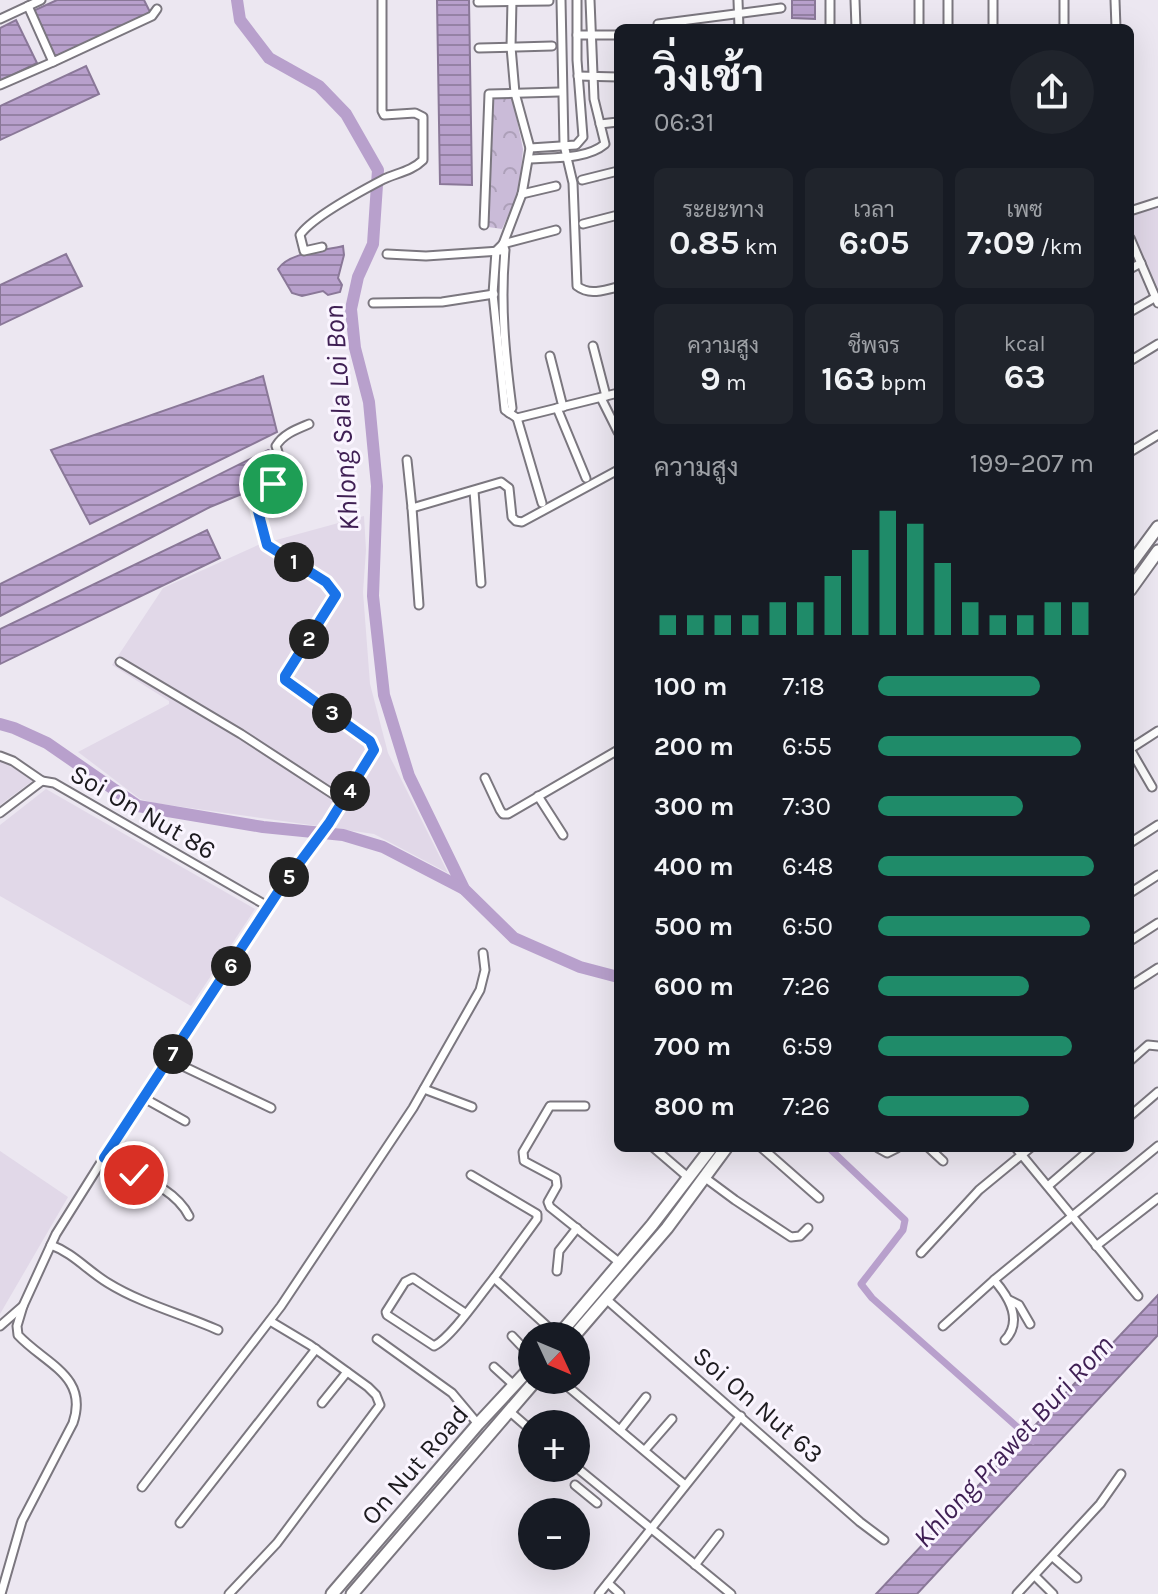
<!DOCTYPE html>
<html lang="th">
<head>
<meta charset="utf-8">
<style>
	body { margin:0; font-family:Karla,Sarabun,sans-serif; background:#20242c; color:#f1f3f6; height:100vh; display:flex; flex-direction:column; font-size:30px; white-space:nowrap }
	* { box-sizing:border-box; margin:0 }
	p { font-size:26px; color:#9ea1a6 }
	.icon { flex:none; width:44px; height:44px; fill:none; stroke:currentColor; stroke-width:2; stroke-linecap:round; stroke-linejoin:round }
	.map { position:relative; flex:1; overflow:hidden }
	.sheet { position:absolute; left:614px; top:24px; width:520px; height:1128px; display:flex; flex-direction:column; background:#171b24; border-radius:12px; box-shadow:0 8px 32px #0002 }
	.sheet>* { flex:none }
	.needle { width:52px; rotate:134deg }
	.fabs { position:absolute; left:518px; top:1322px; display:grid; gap:16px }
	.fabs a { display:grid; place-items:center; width:72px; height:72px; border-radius:50%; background:#171b24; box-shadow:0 8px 32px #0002; font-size:40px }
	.pin { position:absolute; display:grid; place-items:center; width:68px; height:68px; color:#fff; margin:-34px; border:4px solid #fff; border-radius:50%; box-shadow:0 2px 8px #0007 }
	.km { position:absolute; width:40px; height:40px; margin:-20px; border-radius:50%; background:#222; color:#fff; font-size:22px; line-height:40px; text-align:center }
	.round { display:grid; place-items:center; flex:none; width:84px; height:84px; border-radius:42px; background:#20242c }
	.headline { display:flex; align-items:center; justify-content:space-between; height:136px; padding:0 40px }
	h1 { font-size:44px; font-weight:700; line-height:60px }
	.metrics { display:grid; grid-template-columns:repeat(3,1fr); gap:12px; height:136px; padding:8px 40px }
	.metrics div { display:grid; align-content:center; border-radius:12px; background:#20242c; text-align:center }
	.metrics b { font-size:34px; font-weight:700 }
	.metrics small { font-size:22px; font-weight:400 }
	.metrics p { font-size:22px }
	.chart { height:224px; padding:16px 40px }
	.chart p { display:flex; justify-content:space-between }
	.chart svg { width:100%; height:144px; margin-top:8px; stroke:#1f8b69; stroke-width:6 }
	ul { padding:0 40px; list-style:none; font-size:26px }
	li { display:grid; grid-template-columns:128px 96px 1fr; align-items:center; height:60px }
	li i { height:20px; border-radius:10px; background:#1f8b69 }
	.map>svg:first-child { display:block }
</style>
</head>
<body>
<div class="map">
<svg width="1158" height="1594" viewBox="0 0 1158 1594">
	<defs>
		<pattern id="park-crowns" width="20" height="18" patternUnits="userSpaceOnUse" patternTransform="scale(2)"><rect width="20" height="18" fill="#cabbd8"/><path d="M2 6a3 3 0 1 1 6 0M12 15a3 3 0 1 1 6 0" fill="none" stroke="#ada0b9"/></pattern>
		<pattern id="water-rules" width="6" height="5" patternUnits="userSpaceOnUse" patternTransform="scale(2)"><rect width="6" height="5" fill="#b8a0cc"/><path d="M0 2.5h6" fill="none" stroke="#9582a5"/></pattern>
	</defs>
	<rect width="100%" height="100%" fill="#ece7f1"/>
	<g fill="#e1d8e8">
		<polygon points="1158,205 1158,288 1130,226 1130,215"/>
		<polygon points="364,516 366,550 363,592 370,684 388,753 448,873 374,834 154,803 140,799 78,752 169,704 169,701 112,665 163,588 258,545"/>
		<polygon points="0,759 35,779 0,805"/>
		<polygon points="46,789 255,909 191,1006 0,896 0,825"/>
		<polygon points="0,1151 68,1197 0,1314"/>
	</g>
	<polygon fill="url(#park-crowns)" points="512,96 523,149 519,192 502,229 488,227 493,97"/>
	<g fill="url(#water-rules)" stroke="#8a7898" stroke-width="2">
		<polygon points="57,0 144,0 151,14 54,57 33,11"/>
		<polygon points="437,0 469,0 472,185 440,184"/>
		<polygon points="792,0 815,0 815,19 792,18"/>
		<polygon points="16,20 37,63 0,81 0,28"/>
		<polygon points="86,66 99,94 0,140 0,106"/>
		<path d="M 343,246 L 344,255 L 338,278 L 342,285 L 340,292 L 328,295 L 323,291 L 302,296 L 292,293 L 278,269 C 289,252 324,251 343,246 Z"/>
		<polygon points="66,254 82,286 0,325 0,285"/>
		<polygon points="263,376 277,432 90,524 51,450"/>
		<polygon points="268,450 274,453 281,470 278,479 210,507 0,616 0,584"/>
		<polygon points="207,530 220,558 0,664 0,629"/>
		<polygon points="1158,1295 1158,1335 917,1594 876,1594"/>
	</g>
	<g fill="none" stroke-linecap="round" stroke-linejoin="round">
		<polyline stroke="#b8a0cc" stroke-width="7" points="829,1148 905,1220 903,1230 861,1284 872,1298 1033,1441"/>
		<g stroke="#b8a0cc" stroke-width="12">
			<polyline points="237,0 240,20 269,58 319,86 346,114 378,170 373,244 358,277 351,309 355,348 369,402 377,486 373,596 384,695 409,776 464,889 514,938 580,967 618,977"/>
			<polyline points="0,724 14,728 47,743 138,806 263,827 343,835 383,847 464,889"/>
		</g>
		<g stroke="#7b777f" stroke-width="11">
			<g id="minor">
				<polyline points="512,0 511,47 515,93 530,148 522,194 503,244 496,251 493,294 505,410 517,418 618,393"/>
				<path d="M 561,0 L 564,145 L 573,183 L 577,286 C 590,296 603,290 618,287"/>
				<polyline points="738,0 739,28"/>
				<polyline points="855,0 856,28"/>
				<polyline points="1064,0 1064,28"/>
				<polyline points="1115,0 1116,28"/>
				<polyline points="478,2 549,1"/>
				<polyline points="28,6 53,62 152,16 157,9"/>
				<polyline points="0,19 41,0"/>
				<polyline points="658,24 781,8"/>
				<polyline points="830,28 830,0"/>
				<polyline points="919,28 919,0"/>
				<polyline points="948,28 948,0"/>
				<polyline points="993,28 993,0"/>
				<polyline points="577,35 618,35"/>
				<polyline points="479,48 552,46"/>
				<polyline points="578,76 618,77"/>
				<polyline points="0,85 53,62"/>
				<polyline points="600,124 618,122"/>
				<polyline points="530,148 576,145 583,137 577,60 577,0"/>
				<path d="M 529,159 C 552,157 586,160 605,144 L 594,99 L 590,0"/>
				<polyline points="582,180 618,171"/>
				<polyline points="522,194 556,186"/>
				<polyline points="1130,211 1158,202"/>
				<polyline points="583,224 618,215"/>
				<polyline points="484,225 489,94 559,92"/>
				<polyline points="1130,238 1158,303"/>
				<path d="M 503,244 L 505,250 C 500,304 505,354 512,408 L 509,413"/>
				<polyline points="503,244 556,230"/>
				<path d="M 322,247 L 304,251 L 300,235 C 312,217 363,190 384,179 C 397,173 412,171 423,160 L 423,117 L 415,113 L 384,115 L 382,111 L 382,0"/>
				<polyline points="387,254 426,256 500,251"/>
				<polyline points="1130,269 1141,263"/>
				<polyline points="373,303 442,302 494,294"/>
				<polyline points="1130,312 1156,297"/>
				<polyline points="593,346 606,396"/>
				<polyline points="550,356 563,407"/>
				<polyline points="1130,361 1158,344"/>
				<polyline points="601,398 618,432"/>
				<polyline points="557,408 586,478"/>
				<polyline points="517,418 542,503"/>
				<path d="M 309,424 C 297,429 283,434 276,446 C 286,472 274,483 254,496 L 254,502 L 267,545 L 326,582 L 336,595 L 285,676 L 285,680 L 374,745 L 374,750 L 339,808"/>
				<polyline points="1130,452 1158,435"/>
				<polyline points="407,460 412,508 501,482 509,488 512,517 516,521 522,522 618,470"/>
				<polyline points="474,491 481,583"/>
				<polyline points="412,508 419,605"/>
				<polyline points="1130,749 1152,787"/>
				<polyline points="1130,749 1158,731"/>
				<polyline points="0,756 13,761 42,781"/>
				<polyline points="485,778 500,810 503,814 508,814 618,750"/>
				<polyline points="538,796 563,835"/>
				<polyline points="0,813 42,781 54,783 269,907"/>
				<polyline points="1130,843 1158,825"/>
				<polyline points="1130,893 1158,875"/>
				<polyline points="1130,941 1158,923"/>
				<polyline points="1130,986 1158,968"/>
				<polyline points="170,1060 271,1108"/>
				<polyline points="1130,1061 1148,1045 1158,1046"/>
				<polyline points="424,1089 472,1107"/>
				<polyline points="142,1097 185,1121"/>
				<polyline points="585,1106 550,1106 523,1152 524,1161 556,1178 557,1186 548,1202 550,1207 620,1263"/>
				<polyline points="1130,1116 1158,1092"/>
				<polyline points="654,1148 689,1178"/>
				<polyline points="762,1148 819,1198"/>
				<polyline points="878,1148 887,1153 897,1148"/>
				<polyline points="929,1148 943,1161"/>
				<polyline points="1016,1148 1138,1296"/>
				<path d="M 104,1158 C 132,1174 174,1186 189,1216"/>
				<polyline points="471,1175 537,1214 537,1219 494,1278 558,1336"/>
				<polyline points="704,1177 735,1200 791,1237 800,1236 808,1228"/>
				<polyline points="1048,1186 1092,1148"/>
				<path d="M 51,1245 C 73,1253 88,1271 108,1283 C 142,1304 182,1314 218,1330"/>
				<polyline points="1096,1246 1158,1198"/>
				<polyline points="921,1253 979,1190 1030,1148"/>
				<polyline points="557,1271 559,1251 577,1228"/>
				<path d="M 994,1280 C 1009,1297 1023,1321 1005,1340"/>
				<polyline points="606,1299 860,1522 884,1540"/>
				<polyline points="1009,1300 1019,1305 1030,1324"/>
				<path d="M 465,1313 L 413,1278 L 405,1282 L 386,1312 L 387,1315 L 434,1346 C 451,1338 480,1295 494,1278"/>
				<polyline points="0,1326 23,1306 56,1234 142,1097 170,1060 280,889 338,810 338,799 336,796 241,734 120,662"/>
				<polyline points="943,1326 994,1280 1158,1146"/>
				<polyline points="512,1336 532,1357"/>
				<polyline points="377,1339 452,1393 478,1424"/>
				<polyline points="494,1367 515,1386"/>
				<polyline points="560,1380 685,1485"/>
				<polyline points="322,1403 347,1372"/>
				<polyline points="509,1411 532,1431"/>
				<polyline points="620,1430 646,1397"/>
				<polyline points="645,1450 672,1419"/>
				<polyline points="576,1467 731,1594"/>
				<polyline points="575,1485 597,1503"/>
				<polyline points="142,1487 281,1306 413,1108 480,990 485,970 483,953"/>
				<polyline points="180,1523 316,1349"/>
				<polyline points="1053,1557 1077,1578"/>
				<polyline points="695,1565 719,1534"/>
				<polyline points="1035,1576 1053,1594"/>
				<polyline points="608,1583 620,1594"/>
				<path d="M 1,1594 L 22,1521 L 73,1423 C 89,1376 45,1364 18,1335 L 17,1326 L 23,1306"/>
				<polyline points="229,1594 277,1543 380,1405 376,1395 368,1387 310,1345 270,1321"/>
				<polyline points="599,1594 741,1416"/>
				<polyline points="1017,1594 1100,1504 1121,1474"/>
			</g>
		</g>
		<g stroke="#7b777f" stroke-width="15">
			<g id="primary">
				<polyline points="1130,565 1158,527"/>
				<polyline points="1130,590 1158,551"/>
				<polyline points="558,1336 652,1225 711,1148"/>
				<polyline points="574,1336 667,1228 726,1148"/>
				<polyline points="332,1594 478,1424 532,1366"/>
				<polyline points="352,1594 536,1380"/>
			</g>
		</g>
		<use href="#minor" stroke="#fff" stroke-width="7"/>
		<use href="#primary" stroke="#fff" stroke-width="11"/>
	</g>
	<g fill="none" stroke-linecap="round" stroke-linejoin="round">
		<g stroke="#fff" stroke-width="16">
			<polyline id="route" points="134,1175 104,1158 280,889 329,823 374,750 370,741 285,680 285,676 336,595 326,582 267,545 254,496 273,484"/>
		</g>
		<use href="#route" stroke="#1a73e8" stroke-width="10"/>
	</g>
	<g text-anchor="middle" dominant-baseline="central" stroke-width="6" stroke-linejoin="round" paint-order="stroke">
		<g font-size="26" fill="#1d1b1f" stroke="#faf5ff">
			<text transform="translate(143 812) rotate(30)">Soi On Nut 86</text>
			<text transform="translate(758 1405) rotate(41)">Soi On Nut 63</text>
			<text transform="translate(415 1465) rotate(-49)">On Nut Road</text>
		</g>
		<g font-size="28" font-style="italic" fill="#3f1f54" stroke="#faf5ff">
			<text transform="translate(341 418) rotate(-94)">Khlong Sala Loi Bon</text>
			<text transform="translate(1013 1441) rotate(-47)">Khlong Prawet Buri Rom</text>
		</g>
	</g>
</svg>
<div class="fabs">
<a><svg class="needle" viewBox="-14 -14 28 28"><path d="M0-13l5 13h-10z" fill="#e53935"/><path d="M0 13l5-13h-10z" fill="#9ea1a6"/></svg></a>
<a>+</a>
<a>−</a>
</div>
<div class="pin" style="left:273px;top:484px;background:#1e9e55"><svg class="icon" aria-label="arrive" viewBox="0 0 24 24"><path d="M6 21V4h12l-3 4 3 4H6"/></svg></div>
<div class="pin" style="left:134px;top:1175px;background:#d93025"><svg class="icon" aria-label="check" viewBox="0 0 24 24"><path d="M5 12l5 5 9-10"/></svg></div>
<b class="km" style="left:294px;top:562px">1</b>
<b class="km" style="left:309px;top:639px">2</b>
<b class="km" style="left:332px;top:713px">3</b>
<b class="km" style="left:350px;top:791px">4</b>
<b class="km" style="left:289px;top:877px">5</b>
<b class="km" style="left:231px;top:966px">6</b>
<b class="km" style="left:173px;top:1054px">7</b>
<section class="sheet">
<div class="headline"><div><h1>วิ่งเช้า</h1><p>06:31</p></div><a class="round"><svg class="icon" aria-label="share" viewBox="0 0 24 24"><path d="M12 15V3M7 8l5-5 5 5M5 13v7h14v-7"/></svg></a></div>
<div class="metrics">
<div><p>ระยะทาง</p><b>0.85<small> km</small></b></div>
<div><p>เวลา</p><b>6:05</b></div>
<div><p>เพซ</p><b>7:09<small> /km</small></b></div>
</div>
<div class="metrics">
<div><p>ความสูง</p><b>9<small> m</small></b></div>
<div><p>ชีพจร</p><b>163<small> bpm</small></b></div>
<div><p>kcal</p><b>63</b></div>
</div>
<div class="chart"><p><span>ความสูง</span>199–207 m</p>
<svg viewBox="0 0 160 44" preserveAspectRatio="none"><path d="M5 44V38M15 44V38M25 44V38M35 44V38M45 44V34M55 44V34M65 44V26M75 44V18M85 44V6M95 44V10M105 44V22M115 44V34M125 44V38M135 44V38M145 44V34M155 44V34"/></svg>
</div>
<ul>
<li><b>100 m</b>7:18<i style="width:75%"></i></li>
<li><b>200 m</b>6:55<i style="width:94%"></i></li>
<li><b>300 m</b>7:30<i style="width:67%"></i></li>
<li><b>400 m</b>6:48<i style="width:100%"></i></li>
<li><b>500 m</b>6:50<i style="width:98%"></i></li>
<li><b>600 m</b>7:26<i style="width:70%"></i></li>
<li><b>700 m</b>6:59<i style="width:90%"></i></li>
<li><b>800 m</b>7:26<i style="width:70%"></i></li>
</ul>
</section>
</div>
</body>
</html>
